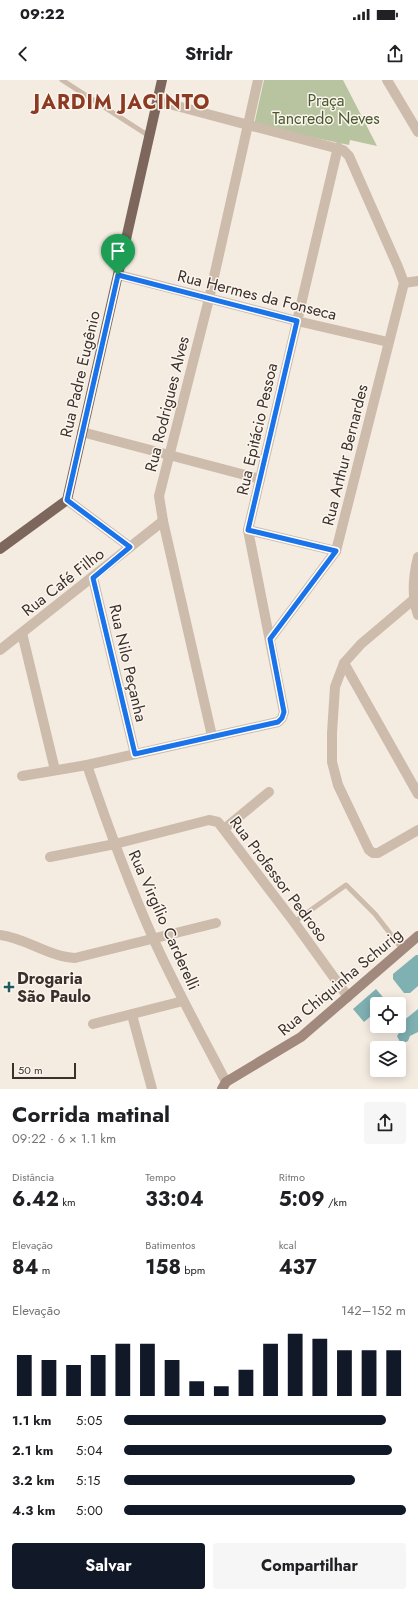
<!DOCTYPE html>
<html lang="pt">
<head>
<meta charset="utf-8">
<style>
	body { margin:0; font-family:Jost,sans-serif; background:#f6f6f6; color:#202124; height:100vh; display:flex; flex-direction:column; font-size:15px; white-space:nowrap }
	* { box-sizing:border-box; margin:0 }
	p { font-size:13px; color:#757577 }
	.icon { flex:none; width:22px; height:22px; fill:none; stroke:currentColor; stroke-width:2; stroke-linecap:round; stroke-linejoin:round }
	.map { position:relative; height:1009px; overflow:hidden }
	.side { display:flex; flex-direction:column; background:#fff; flex:1 }
	.side>* { flex:none }
	.buttons { position:absolute; left:370px; top:917px; display:grid; gap:8px }
	.buttons a { display:grid; place-items:center; width:36px; height:36px; border-radius:4px; background:#fff; box-shadow:0 2px 10px #0003; font-size:20px }
	.scale { position:absolute; left:12px; bottom:10px; width:64px; box-sizing:border-box; padding-left:4px; border:2px solid #3b302b; border-top:0; font-size:11px; line-height:14px; white-space:nowrap; color:#3b302b; -webkit-text-stroke:3px #fbf5ee; paint-order:stroke }
	.pin { position:absolute; display:grid; place-items:center; width:34px; height:34px; color:#fff; margin:-41px -17px; border-radius:50% 50% 50% 0; rotate:-45deg; box-shadow:0 0 4px #0007 }
	.pin .icon { rotate:45deg }
	.round { display:grid; place-items:center; flex:none; width:42px; height:42px; border-radius:4px; background:#f6f6f6 }
	.head { display:flex; align-items:center; justify-content:space-between; height:68px; padding:0 12px }
	h1 { font-size:22px; font-weight:700; line-height:30px }
	.metrics { display:grid; grid-template-columns:repeat(3,1fr); gap:6px; height:68px; padding:4px 12px }
	.metrics div { display:grid; align-content:center }
	.metrics b { font-size:20px; font-weight:700 }
	.metrics small { font-size:11px; font-weight:400 }
	.metrics p { font-size:11px }
	.chart { height:112px; padding:8px 12px }
	.chart p { display:flex; justify-content:space-between }
	.chart svg { width:100%; height:72px; margin-top:4px; stroke:#111827; stroke-width:6 }
	.button { display:flex; gap:8px; margin-top:auto; padding:8px 12px }
	.button a { flex:1; height:46px; border-radius:4px; background:#111827; color:#fff; font-size:16px; font-weight:700; line-height:46px; text-align:center }
	.button a+a { background:#f6f6f6; color:#202124 }
	ul { padding:0 12px; list-style:none; font-size:13px }
	li { display:grid; grid-template-columns:64px 48px 1fr; align-items:center; height:30px }
	li i { height:10px; border-radius:5px; background:#111827 }
	.status { display:flex; justify-content:space-between; align-items:center; height:28px; padding:0 20px; background:#fff; direction:ltr }
	.status svg { height:11px; fill:currentColor }
	header { display:flex; justify-content:space-between; align-items:center; height:52px; padding:0 12px; background:#fff; font-size:18px; font-weight:700 }
	.map>svg:first-child { display:block }
</style>
</head>
<body>
<div class="status"><b>09:22</b><svg viewBox="0 0 49 12"><path d="M0 12V9h3v3zM5 12V6h3v6zM10 12V3h3v9zM15 12V0h3v12zM26 1h20v11H26zM47 4h2v5h-2z"/></svg></div>
<header><svg class="icon" aria-label="back" viewBox="0 0 24 24"><path d="M15 5l-7 7 7 7"/></svg>Stridr<svg class="icon" aria-label="share" viewBox="0 0 24 24"><path d="M12 15V3M7 8l5-5 5 5M5 13v7h14v-7"/></svg></header>
<div class="map">
<svg width="418" height="1009" viewBox="0 0 418 1009">
	<rect width="100%" height="100%" fill="#f4ebe1"/>
	<polygon fill="#b8c4a0" points="264,0 343,0 377,66 350,60 349,65 254,45"/>
	<g fill="#7fb0b2">
		<polygon points="416,875 418,875 418,906 410,913 404,913 393,899 393,894"/>
		<polygon points="376,909 387,922 385,924 377,924 377,931 364,942 353,929"/>
		<polygon points="418,929 418,952 410,956 408,961 401,964 397,956 401,950 403,941"/>
	</g>
	<g fill="none" stroke-linecap="round" stroke-linejoin="round">
		<g stroke="#cdbbac" stroke-width="5">
			<polyline points="62,0 149,56"/>
			<polyline points="294,842 346,805 375,834 403,870"/>
		</g>
		<g stroke="#cdbbac" stroke-width="10">
			<polyline points="387,0 418,52"/>
			<polyline points="158,21 343,70 349,76 398,187 404,203"/>
			<polyline points="119,195 297,241 388,262"/>
			<polyline points="404,203 418,201"/>
			<polyline points="82,352 260,399"/>
			<polyline points="67,420 130,467"/>
			<polyline points="248,450 336,471"/>
			<path d="M 418,477 C 413,497 411,516 418,535"/>
			<polyline points="93,498 135,674"/>
			<polyline points="413,520 361,564 344,583 335,607 332,653 332,682 338,705 369,770 373,773 378,773 418,750"/>
			<polyline points="22,553 55,690"/>
			<polyline points="270,559 336,471 404,203"/>
			<polyline points="0,570 163,441"/>
			<polyline points="344,583 418,714"/>
			<polyline points="212,656 163,441 159,416 209,219 258,0"/>
			<path d="M 87,685 C 107,744 128,802 153,858 C 175,907 201,954 226,1002"/>
			<polyline points="22,696 87,685 278,642 282,638 284,632 248,450 338,67"/>
			<polyline points="224,749 269,712"/>
			<polyline points="50,777 115,764 209,740 218,742 294,842 348,917"/>
			<path d="M 0,855 C 26,858 49,877 75,878 L 216,843"/>
			<polyline points="132,935 152,1009"/>
			<polyline points="93,944 183,921"/>
		</g>
		<polyline stroke="#a18a7d" stroke-width="10" points="222,1009 226,1002 301,957 418,856"/>
		<polyline stroke="#7d675c" stroke-width="10" points="0,469 67,420 162,0"/>
	</g>
	<g fill="none" stroke-linecap="round" stroke-linejoin="round">
		<g stroke="#fff" stroke-width="8">
			<polygon id="route" points="118,195 297,241 248,450 336,471 270,559 284,632 282,638 278,642 135,674 93,498 130,467 67,420"/>
		</g>
		<use href="#route" stroke="#1a73e8" stroke-width="5"/>
	</g>
	<path fill="#1f5a5e" stroke="#fbf5ee" stroke-width="1.5" d="M7 901h4v4h4v4h-4v4h-4v-4h-4v-4h4z"/>
	<g text-anchor="middle" dominant-baseline="central" stroke-width="3" stroke-linejoin="round" paint-order="stroke">
		<g font-size="16" fill="#4a5a2e" stroke="#fbf5ee">
			<text x="326" y="20">Praça<tspan x="326" dy="18">Tancredo Neves</tspan></text>
		</g>
		<g font-size="16" fill="#3b302b" stroke="#fbf5ee">
			<text transform="translate(257 215) rotate(14)">Rua Hermes da Fonseca</text>
			<text transform="translate(80 294) rotate(-77)">Rua Padre Eugênio</text>
			<text transform="translate(167 324) rotate(-76)">Rua Rodrigues Alves</text>
			<text transform="translate(257 349) rotate(-77)">Rua Epitácio Pessoa</text>
			<text transform="translate(345 375) rotate(-76)">Rua Arthur Bernardes</text>
			<text transform="translate(63 502) rotate(-38)">Rua Café Filho</text>
			<text transform="translate(128 583) rotate(77)">Rua Nilo Peçanha</text>
			<text transform="translate(279 799) rotate(53)">Rua Professor Pedroso</text>
			<text transform="translate(164 840) rotate(66)">Rua Virgílio Carderelli</text>
			<text transform="translate(340 902) rotate(-40)">Rua Chiquinha Schurig</text>
		</g>
		<g font-size="16" font-weight="bold" fill="#3b302b" stroke="#fbf5ee" text-anchor="start">
			<text x="17" y="898">Drogaria<tspan x="17" dy="18">São Paulo</tspan></text>
		</g>
		<g font-size="20" font-weight="bold" letter-spacing="1" fill="#8c3b22" stroke="#fbf5ee">
			<text x="122" y="22">JARDIM JACINTO</text>
		</g>
	</g>
</svg>
<div class="buttons">
<a><svg class="icon" aria-label="locate" viewBox="0 0 24 24"><circle cx="12" cy="12" r="6"/><path d="M12 2v4M12 18v4M2 12h4M18 12h4"/></svg></a>
<a><svg class="icon" aria-label="layers" viewBox="0 0 24 24"><path d="M12 4l9 5-9 5-9-5zM3 14l9 5 9-5"/></svg></a>
</div>
<div class="scale">50 m</div>
<div class="pin" style="left:118px;top:195px;background:#1e9e55"><svg class="icon" aria-label="arrive" viewBox="0 0 24 24"><path d="M6 21V4h12l-3 4 3 4H6"/></svg></div>
</div>
<section class="side">
<div class="head"><div><h1>Corrida matinal</h1><p>09:22 · 6 × 1.1 km</p></div><a class="round"><svg class="icon" aria-label="share" viewBox="0 0 24 24"><path d="M12 15V3M7 8l5-5 5 5M5 13v7h14v-7"/></svg></a></div>
<div class="metrics">
<div><p>Distância</p><b>6.42<small> km</small></b></div>
<div><p>Tempo</p><b>33:04</b></div>
<div><p>Ritmo</p><b>5:09<small> /km</small></b></div>
</div>
<div class="metrics">
<div><p>Elevação</p><b>84<small> m</small></b></div>
<div><p>Batimentos</p><b>158<small> bpm</small></b></div>
<div><p>kcal</p><b>437</b></div>
</div>
<div class="chart"><p><span>Elevação</span>142–152 m</p>
<svg viewBox="0 0 160 44" preserveAspectRatio="none"><path d="M5 44V19M15 44V22M25 44V25M35 44V19M45 44V12M55 44V12M65 44V22M75 44V35M85 44V38M95 44V28M105 44V12M115 44V6M125 44V9M135 44V16M145 44V16M155 44V16"/></svg>
</div>
<ul>
<li><b>1.1 km</b>5:05<i style="width:93%"></i></li>
<li><b>2.1 km</b>5:04<i style="width:95%"></i></li>
<li><b>3.2 km</b>5:15<i style="width:82%"></i></li>
<li><b>4.3 km</b>5:00<i style="width:100%"></i></li>
</ul>
<div class="button"><a>Salvar</a><a>Compartilhar</a></div>
</section>
</body>
</html>
